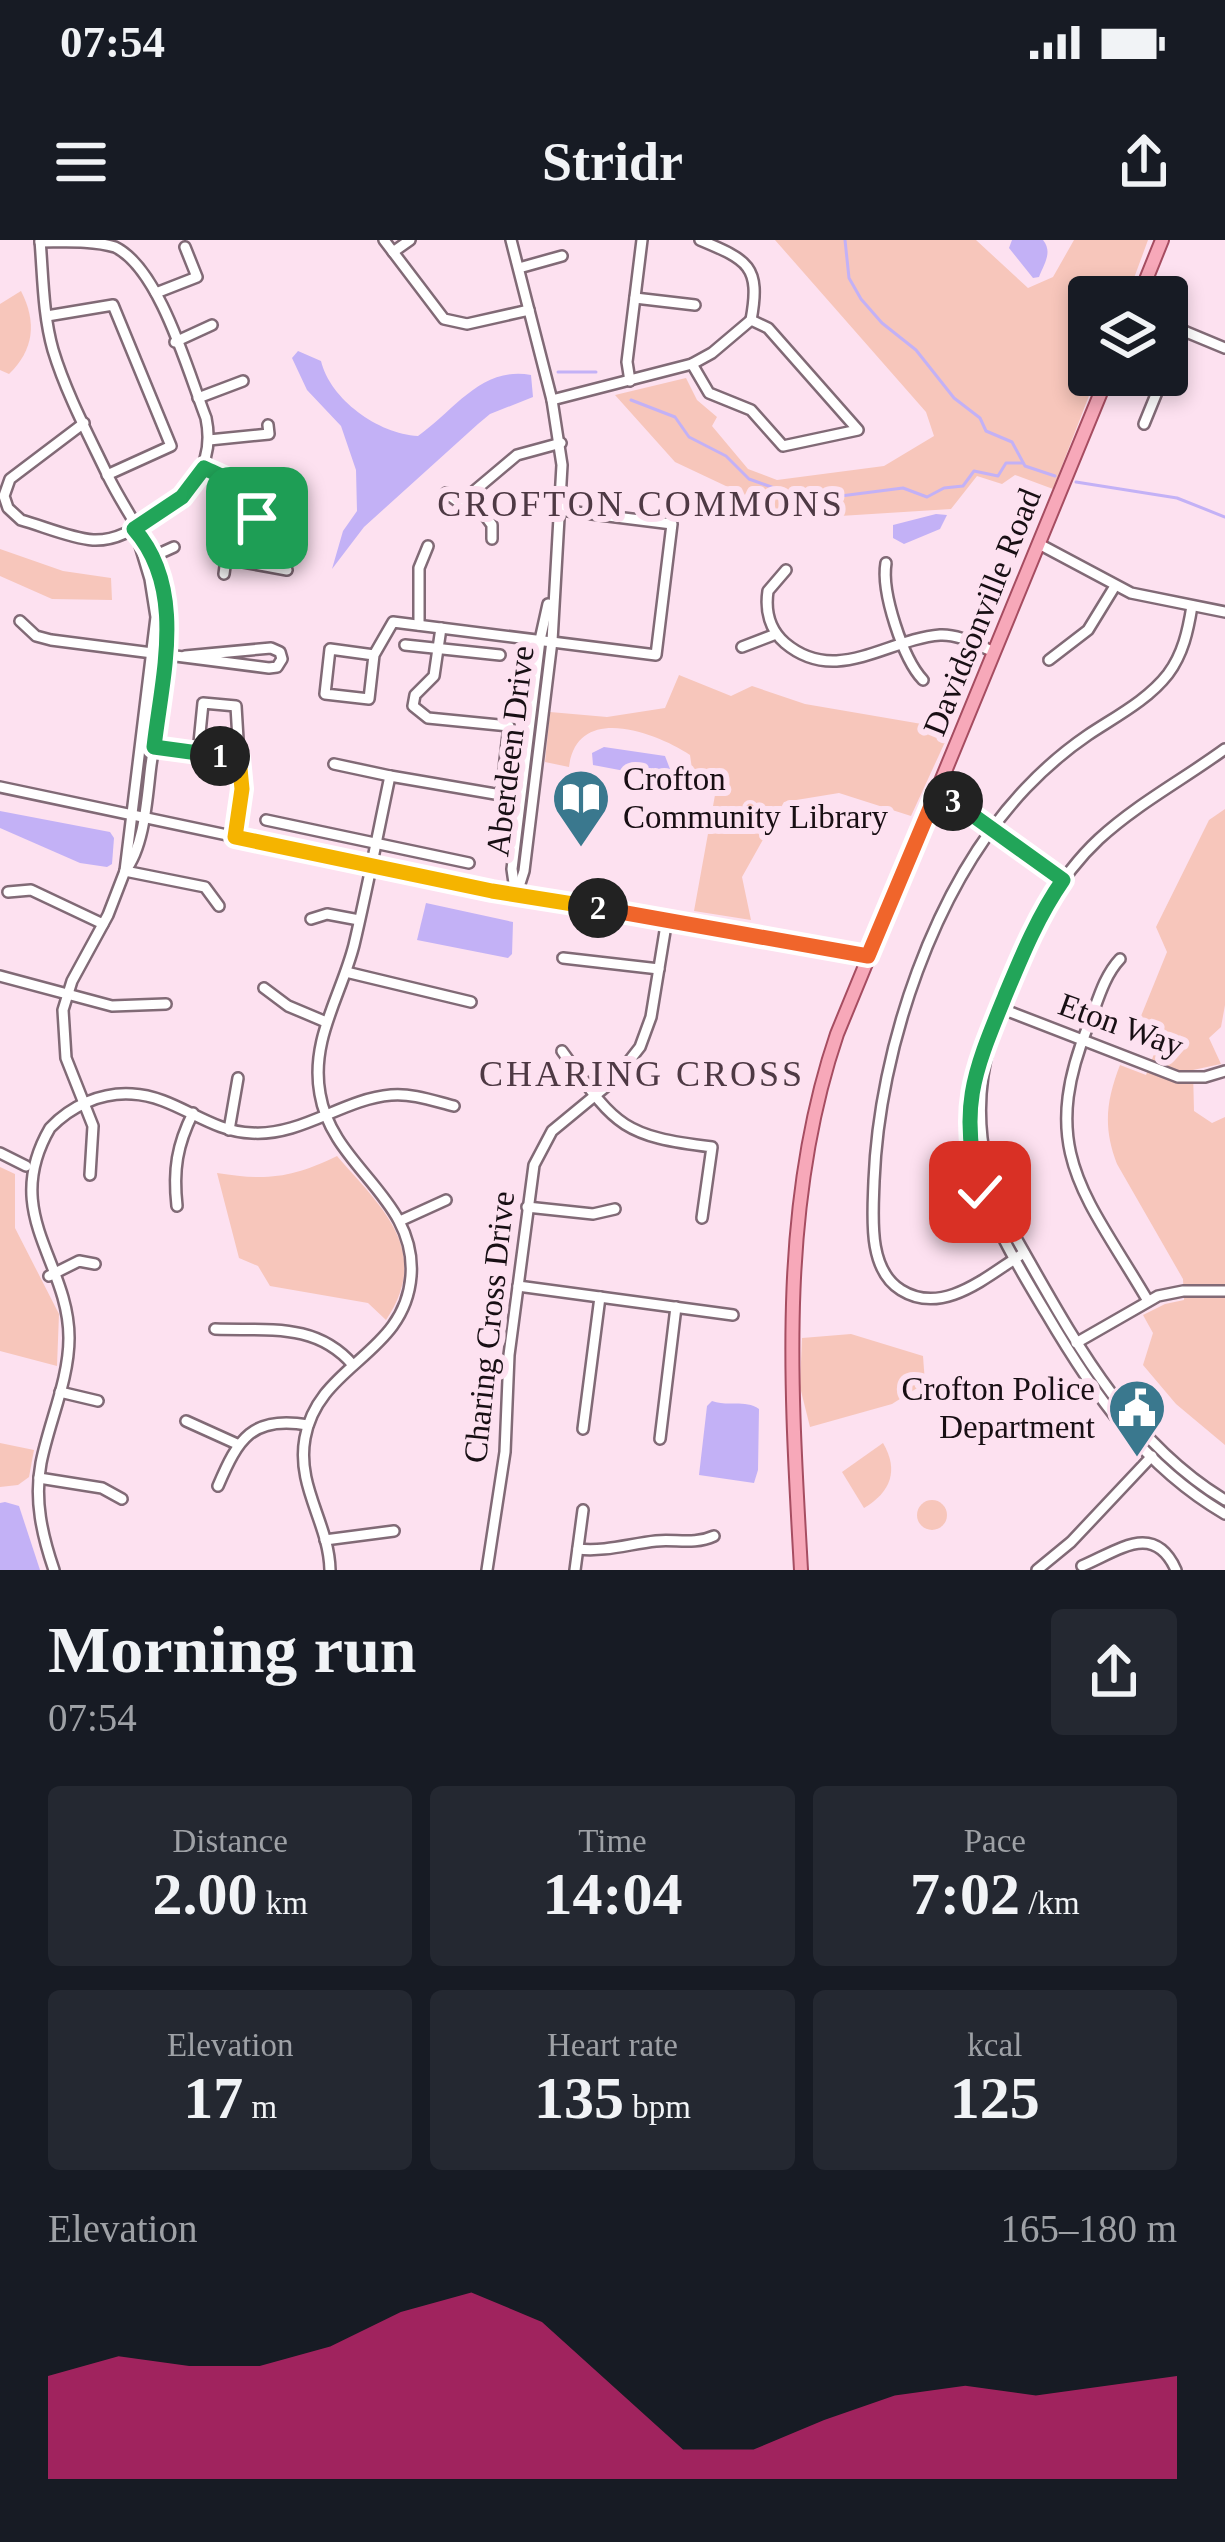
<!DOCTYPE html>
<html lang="en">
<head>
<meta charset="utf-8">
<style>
	body { margin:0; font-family:Georgia,serif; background:#242831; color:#f1f3f6; height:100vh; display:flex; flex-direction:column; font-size:45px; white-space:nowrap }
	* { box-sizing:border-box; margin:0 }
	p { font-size:39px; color:#9ea1a6 }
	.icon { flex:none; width:66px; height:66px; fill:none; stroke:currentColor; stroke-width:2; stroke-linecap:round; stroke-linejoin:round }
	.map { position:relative; height:1330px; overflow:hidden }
	.panel { display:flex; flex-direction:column; background:#171b24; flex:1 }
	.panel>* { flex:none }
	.buttons { position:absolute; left:1068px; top:36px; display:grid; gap:24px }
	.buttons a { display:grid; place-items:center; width:120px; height:120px; border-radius:12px; background:#171b24; box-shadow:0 6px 18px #0003; font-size:60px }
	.pin { position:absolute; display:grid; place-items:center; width:102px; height:102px; color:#fff; margin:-51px; border-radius:24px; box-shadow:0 6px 18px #0006 }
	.km { position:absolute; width:60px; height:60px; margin:-30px; border-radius:50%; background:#222; color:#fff; font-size:33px; line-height:60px; text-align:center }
	.round { display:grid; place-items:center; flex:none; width:126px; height:126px; border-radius:12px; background:#242831 }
	.headline { display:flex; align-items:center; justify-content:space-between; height:204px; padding:0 48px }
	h1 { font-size:66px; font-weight:600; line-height:90px }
	.stats { display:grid; grid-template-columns:repeat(3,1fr); gap:18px; height:204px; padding:12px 48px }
	.stats div { display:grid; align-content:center; border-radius:12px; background:#242831; text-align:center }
	.stats b { font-size:60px; font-weight:600 }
	.stats small { font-size:33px; font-weight:400 }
	.stats p { font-size:33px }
	.chart { height:336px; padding:24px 48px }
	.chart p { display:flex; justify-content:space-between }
	.chart svg { width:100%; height:216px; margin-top:12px; fill:#db2777; opacity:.7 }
	.status { display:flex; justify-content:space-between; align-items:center; height:84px; padding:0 60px; background:#171b24; direction:ltr }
	.status svg { height:33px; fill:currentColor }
	header { display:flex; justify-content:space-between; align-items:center; height:156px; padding:0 48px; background:#171b24; font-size:54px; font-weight:600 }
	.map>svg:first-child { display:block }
</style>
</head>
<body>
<div class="status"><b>07:54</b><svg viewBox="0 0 49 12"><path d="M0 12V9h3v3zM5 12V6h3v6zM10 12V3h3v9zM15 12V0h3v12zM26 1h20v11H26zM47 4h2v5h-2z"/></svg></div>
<header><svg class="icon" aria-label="menu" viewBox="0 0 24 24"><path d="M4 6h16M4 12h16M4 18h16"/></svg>Stridr<svg class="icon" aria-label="share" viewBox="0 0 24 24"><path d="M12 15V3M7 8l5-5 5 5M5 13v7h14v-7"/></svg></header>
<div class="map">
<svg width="1225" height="1330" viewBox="0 0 1225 1330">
	<rect width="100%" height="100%" fill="#fde1f0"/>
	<g fill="#f7c6bb">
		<polygon points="775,0 976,0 1028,48 1053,37 1074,0 1148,0 1127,57 1089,57 1089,135 1097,135 1053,249 1015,235 1002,244 977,236 951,269 840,276 779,271 675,222 615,155 686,138 697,160 717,177 712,186 748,229 777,240 884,226 934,196 926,172"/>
		<path d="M 21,51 C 37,82 34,110 9,134 L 0,130 L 0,64 Z"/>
		<polygon points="0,309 63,331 111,338 112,360 52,359 0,336"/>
		<path d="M 679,435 L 731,456 L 752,446 L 805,464 L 951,489 L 911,576 L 839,553 L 784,562 L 742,637 L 751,680 L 694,671 L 715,555 L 695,550 L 690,515 C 655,492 577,463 569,527 L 545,522 L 550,472 L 607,477 L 665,468 Z"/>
		<path d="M 1225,569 L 1225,765 L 1221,787 L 1209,798 L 1221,824 L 1193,830 L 1194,871 L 1212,883 L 1225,877 L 1225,1205 L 1176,1164 L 1143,1125 L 1153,1093 L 1143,1075 L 1165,1064 L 1184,1060 L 1183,1039 L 1117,924 C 1103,888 1106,861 1120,825 L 1146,835 L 1164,788 L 1139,781 L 1167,712 L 1156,687 L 1209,580 Z"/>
		<path d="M 337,916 C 380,966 433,1010 386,1080 L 368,1063 L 270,1046 L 258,1026 L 239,1018 L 217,933 C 266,941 292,938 337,916 Z"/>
		<polygon points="0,927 15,934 15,988 59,1074 57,1126 0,1111"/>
		<polygon points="851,1094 923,1116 925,1143 892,1164 810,1187 800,1147 802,1098"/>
		<polygon points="0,1203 34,1210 29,1237 18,1245 0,1247"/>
		<path d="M 883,1203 C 899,1230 891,1252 864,1268 L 842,1232 Z"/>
		<circle cx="932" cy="1275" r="15"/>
	</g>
	<g fill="#c3b1f6">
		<path d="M 1012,0 L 1043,0 C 1053,12 1044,24 1039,37 L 1033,38 L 1009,8 Z"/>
		<path d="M 298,111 L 321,121 C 330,159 378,194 418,196 C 454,171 481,126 531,135 L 533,157 L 490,174 L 478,184 L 364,287 L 332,329 L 343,291 L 357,271 L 356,230 L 341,186 L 307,150 L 292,118 Z"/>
		<polygon points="936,274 947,275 940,289 904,304 893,298 893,285"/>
		<polygon points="604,507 665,516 670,529 646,535 593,525 592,513"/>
		<polygon points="0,571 110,592 114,598 112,624 107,627 80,623 0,588"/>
		<polygon points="426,663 513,682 512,714 508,718 417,700"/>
		<path d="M 712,1161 C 727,1167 745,1159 759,1169 L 758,1230 L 754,1243 L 699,1235 L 707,1166 Z"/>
		<polygon points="5,1262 19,1266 40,1330 0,1330 0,1263"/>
	</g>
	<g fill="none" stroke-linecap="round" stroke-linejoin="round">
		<g stroke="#c3b1f6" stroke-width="3">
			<polyline points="845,0 849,38 861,59 882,83 916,110 954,158 980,178 986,191 1012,202 1025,226 1055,236"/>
			<polyline points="558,132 596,132"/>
			<polyline points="631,160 675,177 689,197 726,216 749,239 794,255 825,258 903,248 927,257 944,248 963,246 974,231 998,236 1006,223 1023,223"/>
			<polyline points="1076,242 1177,258 1225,277"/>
		</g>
		<g stroke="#816a76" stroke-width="14">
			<g id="minor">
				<path d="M 40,0 C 43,36 43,75 53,110 C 66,153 89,196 108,236 C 127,275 156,309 164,351 C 175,406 159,470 151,525 C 147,556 145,606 125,631"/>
				<polyline points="384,0 444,79 467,84 529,70"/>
				<polyline points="511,0 552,160 562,225 552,401 524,631 516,656"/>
				<path d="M 700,0 C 748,20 761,26 751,80"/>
				<path d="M 40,2 C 64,2 92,0 115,7 C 160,29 188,132 206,178 C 216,226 190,251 153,276 C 134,289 117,301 93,300 C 70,298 43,286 21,280 L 8,268 L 4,256 L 10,239 L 84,183"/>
				<polyline points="393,12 410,0"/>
				<polyline points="519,28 562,16"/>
				<polyline points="156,53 197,37 185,7"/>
				<polyline points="635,58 695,65"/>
				<polyline points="47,76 113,65 171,206 107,235"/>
				<polyline points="1167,84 1225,108"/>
				<polyline points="175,102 212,85"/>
				<polyline points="692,124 709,153 751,170 783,206 858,190 768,88 751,80"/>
				<polyline points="1167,129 1183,90"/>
				<polyline points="630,141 627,122 642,0"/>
				<polyline points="198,158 243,141"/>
				<polyline points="552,160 692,124 712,113 751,80"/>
				<polyline points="1144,184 1164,135"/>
				<polyline points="209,200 269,194 268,185"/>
				<polyline points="204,228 245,248 256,262 250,322"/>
				<polyline points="446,253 460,263 517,215 561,203"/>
				<polyline points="470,255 492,285 492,299"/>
				<polyline points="256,262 291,248"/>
				<polyline points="225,278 224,285 255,289"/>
				<polyline points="1039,304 1131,353 1225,372"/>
				<polyline points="154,316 174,307"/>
				<path d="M 886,323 C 881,352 903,419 923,440"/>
				<path d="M 786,330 L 768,351 C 765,371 770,390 785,403 C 836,446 887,399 940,395 C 959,394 977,405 994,412"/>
				<polyline points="224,334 226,319 287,330"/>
				<polyline points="20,381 36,396 51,400 269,428 277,427 282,419 280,412 271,408 185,416"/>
				<polyline points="419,385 419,328 428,306"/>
				<polyline points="405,405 500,415"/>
				<polyline points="742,407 776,394"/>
				<polyline points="374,415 330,409 325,454 369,459 374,415 393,382 656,415 672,284 560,270"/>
				<polyline points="1049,420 1088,390 1115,346"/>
				<polyline points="154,507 239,518"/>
				<path d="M 1225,509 C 1184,539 1137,564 1099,599 C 1056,639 1032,690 1010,744 C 1001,767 989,788 981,811 C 946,910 997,991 1046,1073 C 1093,1153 1143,1226 1225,1274"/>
				<polyline points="198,513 203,463 236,466 241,549 235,597"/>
				<polyline points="334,524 390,536"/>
				<polyline points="0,547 492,651 868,716"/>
				<polyline points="936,554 967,569 1063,640"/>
				<polyline points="266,580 469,623"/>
				<polyline points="125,631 205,647 219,666"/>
				<polyline points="515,650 512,629 540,400 548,364"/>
				<polyline points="8,652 31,650 103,684"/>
				<polyline points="311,679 327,674 359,680"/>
				<polyline points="563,718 659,729"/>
				<path d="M 1120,719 C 1103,737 1097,764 1088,786 C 1037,912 1086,955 1148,1061"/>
				<polyline points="346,732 471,762"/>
				<polyline points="0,736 112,766 166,764"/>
				<polyline points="264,748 288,766 326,782"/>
				<polyline points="1000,768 1178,837 1205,837 1225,831"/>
				<path d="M 990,802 C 973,863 979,922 1005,979 C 1065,1082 1119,1196 1225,1260"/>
				<path d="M 562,811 C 615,884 619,896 712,907 L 702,978"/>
				<polyline points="229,890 238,838"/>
				<polyline points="0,913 26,926"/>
				<polyline points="90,935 93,886 66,818 63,770 72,741 108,675 125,631 156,377 150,339 135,289"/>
				<path d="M 177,966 C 173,930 177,905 193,873"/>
				<polyline points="527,967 593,974 615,969"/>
				<polyline points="402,980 446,960"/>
				<path d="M 1024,1013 C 989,1034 944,1077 901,1050 C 867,1029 873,975 874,941 C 879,809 934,645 1026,548 C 1045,528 1066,510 1088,495 C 1115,477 1148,460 1168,434 C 1183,414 1188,391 1192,366"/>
				<polyline points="49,1036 79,1021 95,1024"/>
				<polyline points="518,1046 733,1075"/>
				<path d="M 215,1089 C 268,1091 316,1082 353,1125"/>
				<polyline points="1076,1103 1158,1056 1183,1051 1225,1051"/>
				<polyline points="60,1152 98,1161"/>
				<polyline points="186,1181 237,1204"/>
				<polyline points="583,1189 600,1057"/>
				<polyline points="660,1199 676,1067"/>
				<polyline points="39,1238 102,1248 122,1259"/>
				<path d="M 218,1246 C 238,1199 252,1175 308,1185"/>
				<polyline points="325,1300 394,1291"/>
				<path d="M 578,1309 C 605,1312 629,1304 656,1301 C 676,1299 694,1305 714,1296"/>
				<path d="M 1082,1326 C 1118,1311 1154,1281 1176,1330"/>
				<path d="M 54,1330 C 42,1295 34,1260 41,1223 C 49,1182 69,1140 69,1098 C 69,1021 0,974 50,888 C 71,866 101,852 132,854 C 176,856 208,892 252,893 C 302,896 343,859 391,855 C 412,853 434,861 454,866"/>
				<path d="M 330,1330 C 329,1283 296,1247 305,1198 C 318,1124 405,1115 411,1036 C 417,958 332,927 320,854 C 310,800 341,756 354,705 C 367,650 378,593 390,536 L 501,555 L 509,486 L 428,478 L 413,466 L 415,455 L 434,436 L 441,388"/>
				<polyline points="487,1330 505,1212 509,1115 534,925 552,891 615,839 640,807 651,777 667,679"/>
				<polyline points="575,1330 583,1270"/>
				<polyline points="1037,1330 1071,1302 1152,1216"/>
			</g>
		</g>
		<g stroke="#a64d61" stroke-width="16">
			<g id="major">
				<polyline points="1139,57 1162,0"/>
				<path d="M 801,1330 C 791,1150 778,967 837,794 L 1108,135"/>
			</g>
		</g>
		<use href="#minor" stroke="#fff" stroke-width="9"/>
		<use href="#major" stroke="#f7a8b9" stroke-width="12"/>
	</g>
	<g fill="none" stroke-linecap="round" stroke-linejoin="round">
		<g stroke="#fff" stroke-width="24">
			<path id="split-1" d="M 220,516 L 154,507 C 162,436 187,349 134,289 L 182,257 L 204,228 C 229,240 256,246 257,278"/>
		</g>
		<g stroke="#fff" stroke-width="24">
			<polyline id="split-2" points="220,516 239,518 242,549 235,597 492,651 598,668"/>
		</g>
		<g stroke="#fff" stroke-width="24">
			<polyline id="split-3" points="598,668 868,716 936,554 953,561"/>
		</g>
		<g stroke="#fff" stroke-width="24">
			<path id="split-4" d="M 953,561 L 1063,640 C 1038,676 1022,715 1005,756 C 974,832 958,868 980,952"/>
		</g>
		<use href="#split-1" stroke="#22a559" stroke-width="15"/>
		<use href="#split-2" stroke="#f5b400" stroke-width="15"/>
		<use href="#split-3" stroke="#f0652b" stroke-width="15"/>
		<use href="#split-4" stroke="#22a559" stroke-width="15"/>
	</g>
	<defs>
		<g id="library-pin" transform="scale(3)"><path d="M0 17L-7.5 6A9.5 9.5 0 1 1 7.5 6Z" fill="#3a788e" stroke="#fde1f0"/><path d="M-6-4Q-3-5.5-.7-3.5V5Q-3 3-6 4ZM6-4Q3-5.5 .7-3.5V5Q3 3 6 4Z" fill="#fff"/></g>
		<g id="civic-pin" transform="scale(3)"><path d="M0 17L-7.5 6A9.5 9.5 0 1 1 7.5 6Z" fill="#3a788e" stroke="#fde1f0"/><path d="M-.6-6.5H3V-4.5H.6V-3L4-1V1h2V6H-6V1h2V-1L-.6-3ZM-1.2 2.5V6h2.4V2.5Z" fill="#fff"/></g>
	</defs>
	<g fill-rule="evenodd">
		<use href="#library-pin" x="581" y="558"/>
		<use href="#civic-pin" x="1137" y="1168"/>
	</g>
	<g text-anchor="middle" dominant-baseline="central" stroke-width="12" stroke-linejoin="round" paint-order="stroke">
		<g font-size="33" fill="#180f14" stroke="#fde1f0">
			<text transform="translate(982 372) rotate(-68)">Davidsonville Road</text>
			<text transform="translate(510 511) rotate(-83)">Aberdeen Drive</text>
			<text transform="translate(1121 785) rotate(20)">Eton Way</text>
			<text transform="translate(489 1087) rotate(-84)">Charing Cross Drive</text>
		</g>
		<g font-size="33" fill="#180f14" stroke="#fde1f0" text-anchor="start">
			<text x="623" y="539">Crofton<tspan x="623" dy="38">Community Library</tspan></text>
			<text x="1095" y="1149" text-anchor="end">Crofton Police<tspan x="1095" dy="38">Department</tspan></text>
		</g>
		<g font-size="36" letter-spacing="3" fill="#4e3944" stroke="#fde1f0">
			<text x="641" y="264">CROFTON COMMONS</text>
			<text x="642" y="834">CHARING CROSS</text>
		</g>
	</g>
</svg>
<div class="buttons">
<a><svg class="icon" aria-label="layers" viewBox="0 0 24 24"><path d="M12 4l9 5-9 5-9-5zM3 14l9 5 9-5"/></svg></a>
</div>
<div class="pin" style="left:257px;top:278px;background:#1e9e55"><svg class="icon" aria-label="arrive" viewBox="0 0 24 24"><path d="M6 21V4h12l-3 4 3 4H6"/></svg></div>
<div class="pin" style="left:980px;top:952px;background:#d93025"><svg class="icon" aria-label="check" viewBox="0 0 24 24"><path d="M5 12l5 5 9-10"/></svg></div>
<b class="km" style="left:220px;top:516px">1</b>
<b class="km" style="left:598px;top:668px">2</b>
<b class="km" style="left:953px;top:561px">3</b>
</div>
<section class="panel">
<div class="headline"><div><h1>Morning run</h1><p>07:54</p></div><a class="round"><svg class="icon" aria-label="share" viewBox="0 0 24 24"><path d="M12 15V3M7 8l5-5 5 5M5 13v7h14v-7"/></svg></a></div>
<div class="stats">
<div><p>Distance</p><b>2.00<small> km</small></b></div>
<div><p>Time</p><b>14:04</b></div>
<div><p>Pace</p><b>7:02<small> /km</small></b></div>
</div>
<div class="stats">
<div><p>Elevation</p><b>17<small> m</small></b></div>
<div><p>Heart rate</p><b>135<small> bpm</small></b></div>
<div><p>kcal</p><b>125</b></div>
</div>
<div class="chart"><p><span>Elevation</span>165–180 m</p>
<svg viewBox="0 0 160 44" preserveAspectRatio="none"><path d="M0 44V23L10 19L20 21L30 21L40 17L50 10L60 6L70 12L80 25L90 38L100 38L110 32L120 27L130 25L140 27L150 25L160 23V44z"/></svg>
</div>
</section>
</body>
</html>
